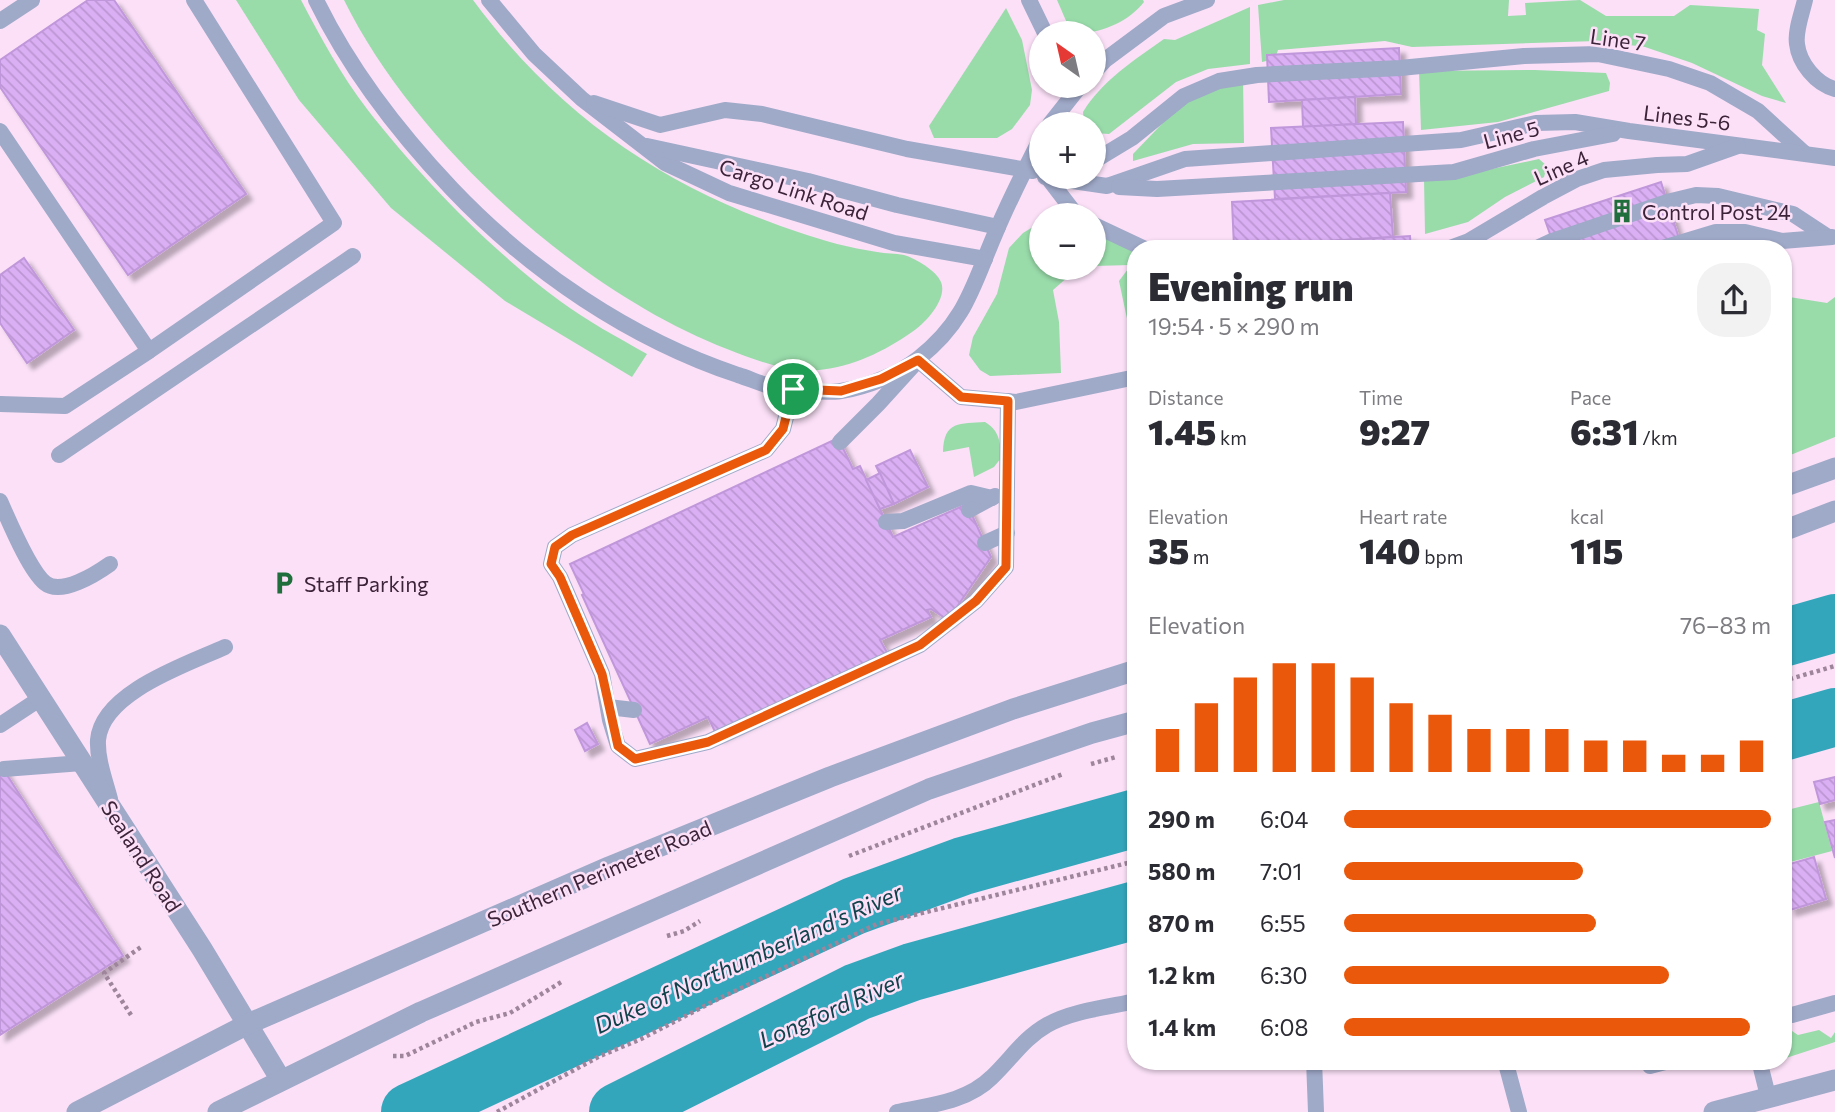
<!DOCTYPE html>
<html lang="en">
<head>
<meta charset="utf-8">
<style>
	body { margin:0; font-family:Commissioner,sans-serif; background:#f2f2f3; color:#2b2b33; height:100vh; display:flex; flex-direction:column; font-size:26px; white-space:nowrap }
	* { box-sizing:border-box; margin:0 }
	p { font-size:23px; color:#7c7c81 }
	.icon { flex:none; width:38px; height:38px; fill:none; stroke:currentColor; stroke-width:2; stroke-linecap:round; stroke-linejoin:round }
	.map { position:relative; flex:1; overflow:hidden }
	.drawer { position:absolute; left:1127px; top:240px; width:665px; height:830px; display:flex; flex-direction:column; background:#fff; border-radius:28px; box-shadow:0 2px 5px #0004 }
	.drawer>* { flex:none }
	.needle { width:46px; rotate:326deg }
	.controls { position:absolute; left:1029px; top:21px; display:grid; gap:14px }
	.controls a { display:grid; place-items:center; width:77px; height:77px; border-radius:50%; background:#fff; box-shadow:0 2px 5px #0004; font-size:35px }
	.pin { position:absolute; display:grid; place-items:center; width:60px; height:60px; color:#fff; margin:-30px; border:4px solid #fff; border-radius:50%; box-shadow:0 2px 7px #0007 }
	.round { display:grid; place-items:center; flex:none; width:74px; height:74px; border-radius:28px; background:#f2f2f3 }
	.overview { display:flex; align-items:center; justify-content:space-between; height:119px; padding:0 21px }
	h1 { font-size:38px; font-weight:800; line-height:52px }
	.metrics { display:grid; grid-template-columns:repeat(3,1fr); gap:10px; height:119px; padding:7px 21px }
	.metrics div { display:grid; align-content:center }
	.metrics b { font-size:35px; font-weight:800 }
	.metrics small { font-size:19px; font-weight:400 }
	.metrics p { font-size:19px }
	.chart { height:196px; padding:14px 21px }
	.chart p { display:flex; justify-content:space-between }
	.chart svg { width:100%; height:126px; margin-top:7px; stroke:#ea580c; stroke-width:6 }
	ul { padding:0 21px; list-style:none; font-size:23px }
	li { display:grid; grid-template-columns:112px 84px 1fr; align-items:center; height:52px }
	li i { height:18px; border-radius:9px; background:#ea580c }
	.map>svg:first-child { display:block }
</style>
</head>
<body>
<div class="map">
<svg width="1835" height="1112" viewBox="0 0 1835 1112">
	<defs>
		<pattern id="building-back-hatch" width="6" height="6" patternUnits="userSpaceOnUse" patternTransform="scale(1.75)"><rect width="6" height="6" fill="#daaff4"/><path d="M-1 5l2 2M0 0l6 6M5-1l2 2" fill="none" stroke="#bc96d2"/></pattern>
		<filter id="shadow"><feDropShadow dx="6" dy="6" stdDeviation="2" flood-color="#0004"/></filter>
	</defs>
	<rect width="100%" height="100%" fill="#fbe0f7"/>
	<g fill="#99dcaa">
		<path d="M 236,0 L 301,0 C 321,38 341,75 367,109 C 420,177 491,250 560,301 C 587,321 617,337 647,354 L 632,377 L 505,301 L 391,208 L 299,100 Z"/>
		<path d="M 344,0 L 473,0 C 558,115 663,187 798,232 C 824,241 850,248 877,252 C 886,254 895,253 904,255 C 915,258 937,271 941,282 C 948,299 925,324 912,332 C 885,351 852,367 819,370 C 788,373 755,360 727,349 C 579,292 414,142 344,0 Z"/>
		<path d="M 1057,0 L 1143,0 L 1144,2 C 1129,21 1104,32 1081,33 L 1067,23 Z"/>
		<polygon points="1284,0 1509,0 1508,16 1526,15 1525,3 1580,0 1606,16 1674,16 1690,5 1759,9 1757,30 1765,34 1762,65 1786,103 1762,96 1692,63 1645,47 1597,41 1412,47 1385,41 1278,50 1275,59 1262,62 1258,5"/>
		<path d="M 1250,7 L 1250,64 L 1208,69 L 1176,82 L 1109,134 L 1094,133 L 1094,124 L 1084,124 L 1083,112 C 1102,81 1134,60 1164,39 L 1175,40 Z"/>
		<polygon points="1006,8 1022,40 1032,90 1030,105 1012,129 997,138 934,138 929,126"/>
		<polygon points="1535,70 1606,73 1610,83 1609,91 1498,122 1421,130 1419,71"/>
		<polygon points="1243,80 1244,143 1193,144 1133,161 1133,154 1179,106 1202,92"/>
		<polygon points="1539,159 1547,166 1544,177 1505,197 1468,222 1425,234 1424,178 1482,171"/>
		<polygon points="1041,222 1041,268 1089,268 1069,276 1053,290 1059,322 1061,373 990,376 980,370 969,355 973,337 997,294 1009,248 1023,233"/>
		<polygon points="1094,228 1136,250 1136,346 1133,347 1119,281 1131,265 1094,266"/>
		<polygon points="1783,296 1827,303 1835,297 1835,437 1783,458"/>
		<path d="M 985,422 C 1000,431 1000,442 1001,458 L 994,467 L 974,477 L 969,447 L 943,452 C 944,420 960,424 985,422 Z"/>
		<polygon points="1819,802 1832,851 1783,864 1783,811"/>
		<polygon points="1783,1025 1798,1035 1819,1030 1831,1038 1835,1032 1835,1042 1783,1059"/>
	</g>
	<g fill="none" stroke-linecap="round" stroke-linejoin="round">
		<g stroke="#34a6bb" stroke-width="58">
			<polyline points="1783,638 1835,623"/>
			<polyline points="1783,732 1835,717"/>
			<polyline points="410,1112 854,906 963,866 1136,818"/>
			<polyline points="618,1112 857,992 912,972 1136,910"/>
		</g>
	</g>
	<g fill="url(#building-back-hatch)" stroke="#c097da" stroke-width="2" filter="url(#shadow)">
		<polygon points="88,0 114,0 246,194 128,275 0,87 0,60"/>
		<polygon points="1399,48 1401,94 1269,102 1267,55"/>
		<polygon points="1355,97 1356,124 1303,127 1302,100"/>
		<polygon points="1403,122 1406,192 1275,199 1271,128"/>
		<polygon points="1661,182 1682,248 1555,248 1545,220"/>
		<polygon points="1390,193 1393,237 1234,247 1232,202"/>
		<polygon points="1410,236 1411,248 1278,248 1278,244"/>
		<polygon points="24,258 74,330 27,363 0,323 0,275"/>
		<polygon points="838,438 853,469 860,466 893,537 967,504 991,557 948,620 931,609 927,610 931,617 880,640 889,656 717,736 708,717 650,744 582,595 584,594 570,564"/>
		<polygon points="910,450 928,487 894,504 876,466"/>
		<polygon points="880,473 894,504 880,509 866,480"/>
		<polygon points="587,723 598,744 585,751 575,730"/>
		<polygon points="0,764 123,956 0,1035"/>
		<polygon points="1835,777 1835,800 1820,804 1814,782"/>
		<polygon points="1835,820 1835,858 1825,822"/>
		<polygon points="1814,857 1826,899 1790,910 1783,884 1783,866"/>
	</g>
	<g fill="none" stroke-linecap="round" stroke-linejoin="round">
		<g stroke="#9f859b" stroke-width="4.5" stroke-dasharray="3.5 3.5" stroke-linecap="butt">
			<polyline points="1783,681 1835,666"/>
			<polyline points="1091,764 1116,757"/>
			<polyline points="849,856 1063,774"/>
			<polyline points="667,936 684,931 700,921"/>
			<polyline points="131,1015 104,973 141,947"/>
			<polyline points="393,1056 405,1056 476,1022 510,1013 563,981"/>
			<polyline points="497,1112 600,1056 641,1039 720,998 877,924 1136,861"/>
		</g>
		<g stroke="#9fa9c8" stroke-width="16">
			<path d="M 316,0 C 350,70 398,132 452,189 C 530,271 630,339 738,375 C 751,379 765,386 778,388 C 791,391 829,393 841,391 C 867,387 899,374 919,358 C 966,321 973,285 995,234 C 1009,201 1025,169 1041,138"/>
			<polyline points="489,0 534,54 582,99 665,163 729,193 894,243 985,259"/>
			<polyline points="1029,0 1045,33"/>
			<path d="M 1805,0 C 1802,13 1795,31 1797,44 C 1799,63 1816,84 1835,89"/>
			<polyline points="0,21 32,0"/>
			<polyline points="1094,72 1105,60 1164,16 1207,0"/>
			<polyline points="594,103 660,125 725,110 762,114 907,149 1033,171"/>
			<polyline points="1050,124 1080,86"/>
			<polyline points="0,131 149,351"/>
			<polyline points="647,146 808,181 897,205 998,227"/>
			<polyline points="1094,161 1132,138 1184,96 1219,81 1257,75 1400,68 1524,56 1598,54 1669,69 1710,83 1758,111 1804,153"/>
			<polyline points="1045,177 1107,186 1185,159 1461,140 1536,123 1575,122 1629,131 1835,158"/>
			<polyline points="1048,178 1074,212 1079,215"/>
			<polyline points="1119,187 1157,189 1454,172 1534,149 1613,134"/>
			<polyline points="1094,225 1143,248"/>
			<polyline points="1450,248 1469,241 1543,197 1577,179 1604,170 1657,165 1687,164 1738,146"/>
			<polyline points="1537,248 1552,241 1667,202 1696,195 1718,196 1793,214 1828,237"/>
			<polyline points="1663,248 1716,232 1745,232 1782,241 1832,237"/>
			<polyline points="793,389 783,429 766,450 572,535 555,547 551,564 560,577 602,674 610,720 618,746 635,759 708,742 920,645 976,601 1006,567 1008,401"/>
			<polyline points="0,404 65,406 149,351 334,223 194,0"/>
			<polyline points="840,442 878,404 918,360 961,397 1016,402 1136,377"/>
			<polyline points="59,455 353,256"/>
			<path d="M 0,501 C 9,521 29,570 45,583 C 61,596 96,574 110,564"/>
			<polyline points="969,510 995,496"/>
			<polyline points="886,522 903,521 971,493 992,498"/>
			<polyline points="985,543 1007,533"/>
			<polyline points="608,707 634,710"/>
			<polyline points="0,725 41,698"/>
			<polyline points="4,769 82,763"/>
			<path d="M 110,799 C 105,780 97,759 98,740 C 102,692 188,664 225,647"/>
			<polyline points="1792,1015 1835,1003"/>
			<polyline points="1314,1060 1316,1112"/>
			<polyline points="1505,1060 1519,1112"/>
			<polyline points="1759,1060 1768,1096"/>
			<polyline points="1650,1066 1673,1060"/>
			<path d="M 897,1112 C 930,1105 967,1102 992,1077 C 1011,1059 1024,1038 1047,1025 C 1072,1011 1108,1007 1136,1001"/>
		</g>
		<g stroke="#9fa9c8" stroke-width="21">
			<polyline points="0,635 202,949 281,1080"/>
			<polyline points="1714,1112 1835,1080"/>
		</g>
		<g stroke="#9fa9c8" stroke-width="21">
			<polyline points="1783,487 1835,468"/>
			<polyline points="1783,531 1835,511"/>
			<polyline points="77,1112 248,1024 609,867 830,777 1013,709 1136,670"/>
			<polyline points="218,1112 421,1012 929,789 1092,733 1136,721"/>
		</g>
	</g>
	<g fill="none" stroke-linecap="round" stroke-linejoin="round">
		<g stroke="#fff" stroke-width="14">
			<polygon id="route" points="918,360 961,397 1008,401 1006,567 976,601 920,645 708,742 635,759 618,746 602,674 560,577 551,564 555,547 572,535 766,450 783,429 793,389 841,391 881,379"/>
		</g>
		<use href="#route" stroke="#ea580c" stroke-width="9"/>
	</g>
	<defs>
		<g id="building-bare" transform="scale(1.89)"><path d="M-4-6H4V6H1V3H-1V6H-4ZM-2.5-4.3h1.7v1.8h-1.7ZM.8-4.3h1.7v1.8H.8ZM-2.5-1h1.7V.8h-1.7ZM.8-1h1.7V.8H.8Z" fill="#216e3d" stroke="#fbe0f7" stroke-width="2.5" paint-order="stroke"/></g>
		<g id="parking-bare" transform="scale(1.89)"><path d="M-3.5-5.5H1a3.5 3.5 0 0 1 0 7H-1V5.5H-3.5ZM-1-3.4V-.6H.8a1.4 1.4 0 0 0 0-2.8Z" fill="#216e3d" stroke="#fbe0f7" stroke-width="2.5" paint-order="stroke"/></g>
	</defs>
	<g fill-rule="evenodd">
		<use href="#building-bare" x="1622" y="211"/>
		<use href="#parking-bare" x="284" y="583"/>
	</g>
	<g text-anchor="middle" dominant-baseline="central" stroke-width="5" stroke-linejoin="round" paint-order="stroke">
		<g font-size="21" fill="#3d2339" stroke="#fbe0f7">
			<text transform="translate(1618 39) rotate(8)">Line 7</text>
			<text transform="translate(1687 117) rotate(7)">Lines 5-6</text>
			<text transform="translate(1511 134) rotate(-15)">Line 5</text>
			<text transform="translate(1561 167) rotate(-24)">Line 4</text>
			<text transform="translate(794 189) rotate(18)">Cargo Link Road</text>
			<text transform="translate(142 856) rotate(57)">Sealand Road</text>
			<text transform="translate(599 873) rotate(-23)">Southern Perimeter Road</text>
		</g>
		<g font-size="21" fill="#3d2339" stroke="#fbe0f7" text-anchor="start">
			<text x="1642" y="211">Control Post 24</text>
			<text x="304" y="583">Staff Parking</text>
		</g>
		<g font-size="23" font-style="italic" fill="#10424b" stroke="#fbe0f7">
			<text transform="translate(748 958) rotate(-24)">Duke of Northumberland's River</text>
			<text transform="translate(831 1009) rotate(-24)">Longford River</text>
		</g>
	</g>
</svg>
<div class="controls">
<a><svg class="needle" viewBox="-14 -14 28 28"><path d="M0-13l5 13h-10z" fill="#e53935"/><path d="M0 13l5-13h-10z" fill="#7c7c81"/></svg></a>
<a>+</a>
<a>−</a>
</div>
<div class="pin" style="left:793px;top:389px;background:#1e9e55"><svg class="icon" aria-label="arrive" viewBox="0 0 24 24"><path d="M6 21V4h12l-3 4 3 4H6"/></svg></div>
<section class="drawer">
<div class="overview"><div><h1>Evening run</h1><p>19:54 · 5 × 290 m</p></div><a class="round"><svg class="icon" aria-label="share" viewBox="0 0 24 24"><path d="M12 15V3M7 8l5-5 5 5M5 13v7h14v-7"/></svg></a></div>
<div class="metrics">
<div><p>Distance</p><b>1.45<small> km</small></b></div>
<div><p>Time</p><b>9:27</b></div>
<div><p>Pace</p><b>6:31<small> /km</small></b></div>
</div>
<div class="metrics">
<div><p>Elevation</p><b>35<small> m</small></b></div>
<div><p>Heart rate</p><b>140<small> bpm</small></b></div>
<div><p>kcal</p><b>115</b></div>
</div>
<div class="chart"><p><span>Elevation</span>76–83 m</p>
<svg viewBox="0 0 160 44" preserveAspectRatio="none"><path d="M5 44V29M15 44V20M25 44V11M35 44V6M45 44V6M55 44V11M65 44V20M75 44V24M85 44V29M95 44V29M105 44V29M115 44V33M125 44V33M135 44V38M145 44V38M155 44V33"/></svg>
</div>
<ul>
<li><b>290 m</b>6:04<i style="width:100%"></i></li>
<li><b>580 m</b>7:01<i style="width:56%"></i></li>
<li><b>870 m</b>6:55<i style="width:59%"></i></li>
<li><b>1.2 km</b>6:30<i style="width:76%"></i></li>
<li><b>1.4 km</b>6:08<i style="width:95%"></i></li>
</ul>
</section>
</div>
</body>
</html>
